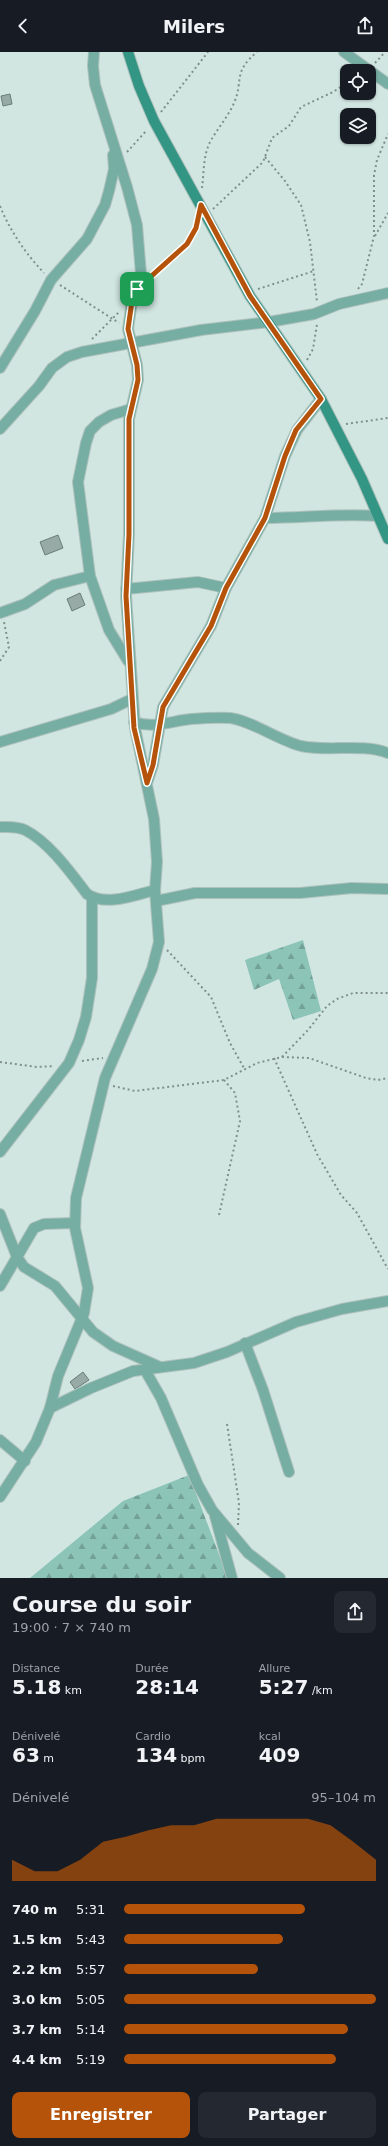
<!DOCTYPE html>
<html lang="fr">
<head>
<meta charset="utf-8">
<style>
	body { margin:0; font-family:"DejaVu Sans",sans-serif; background:#242831; color:#f1f3f6; height:100vh; display:flex; flex-direction:column; font-size:15px; white-space:nowrap }
	* { box-sizing:border-box; margin:0 }
	p { font-size:13px; color:#9ea1a6 }
	.icon { flex:none; width:22px; height:22px; fill:none; stroke:currentColor; stroke-width:2; stroke-linecap:round; stroke-linejoin:round }
	.map { position:relative; height:1526px; overflow:hidden }
	.panel { display:flex; flex-direction:column; background:#171b24; flex:1 }
	.panel>* { flex:none }
	.buttons { position:absolute; left:340px; top:12px; display:grid; gap:8px }
	.buttons a { display:grid; place-items:center; width:36px; height:36px; border-radius:8px; background:#171b24; box-shadow:0 1px 3px #0004; font-size:20px }
	.pin { position:absolute; display:grid; place-items:center; width:34px; height:34px; color:#fff; margin:-17px; border-radius:8px; box-shadow:0 2px 6px #0006 }
	.round { display:grid; place-items:center; flex:none; width:42px; height:42px; border-radius:8px; background:#242831 }
	.overview { display:flex; align-items:center; justify-content:space-between; height:68px; padding:0 12px }
	h1 { font-size:22px; font-weight:600; line-height:30px }
	.stats { display:grid; grid-template-columns:repeat(3,1fr); gap:6px; height:68px; padding:4px 12px }
	.stats div { display:grid; align-content:center }
	.stats b { font-size:20px; font-weight:600 }
	.stats small { font-size:11px; font-weight:400 }
	.stats p { font-size:11px }
	.chart { height:112px; padding:8px 12px }
	.chart p { display:flex; justify-content:space-between }
	.chart svg { width:100%; height:72px; margin-top:4px; fill:#b45309; opacity:.7 }
	.button { display:flex; gap:8px; margin-top:auto; padding:8px 12px }
	.button a { flex:1; height:46px; border-radius:8px; background:#b45309; color:#fff; font-size:16px; font-weight:600; line-height:46px; text-align:center }
	.button a+a { background:#242831; color:#f1f3f6 }
	ul { padding:0 12px; list-style:none; font-size:13px }
	li { display:grid; grid-template-columns:64px 48px 1fr; align-items:center; height:30px }
	li i { height:10px; border-radius:5px; background:#b45309 }
	header { display:flex; justify-content:space-between; align-items:center; height:52px; padding:0 12px; background:#171b24; font-size:18px; font-weight:600 }
	.map>svg:first-child { display:block }
</style>
</head>
<body>
<header><svg class="icon" aria-label="back" viewBox="0 0 24 24"><path d="M15 5l-7 7 7 7"/></svg>Milers<svg class="icon" aria-label="share" viewBox="0 0 24 24"><path d="M12 15V3M7 8l5-5 5 5M5 13v7h14v-7"/></svg></header>
<div class="map">
<svg width="388" height="1526" viewBox="0 0 388 1526">
	<defs>
		<pattern id="forest-firs" width="22" height="20" patternUnits="userSpaceOnUse"><rect width="22" height="20" fill="#8cc4b8"/><path d="M5 1l3.5 6h-7zM16 11l3.5 6h-7z" fill="#73a097"/></pattern>
	</defs>
	<rect width="100%" height="100%" fill="#d1e6e1"/>
	<g fill="url(#forest-firs)">
		<polygon points="303,888 321,959 293,968 279,927 254,938 245,908"/>
		<polygon points="189,1423 228,1526 30,1526 123,1449"/>
	</g>
	<g fill="#97aaa6" stroke="#6a7d79">
		<polygon points="10,42 12,52 3,54 1,44"/>
		<polygon points="58,483 63,496 45,503 40,490"/>
		<polygon points="80,541 85,553 72,559 67,547"/>
		<polygon points="83,1320 89,1328 75,1337 70,1330"/>
	</g>
	<g fill="none" stroke-linecap="round" stroke-linejoin="round">
		<g stroke="#aec1bc" stroke-width="12">
			<g id="street">
				<polyline points="344,0 388,32"/>
				<polyline points="0,316 35,259 51,228 87,187 105,153 109,139 114,117 113,103"/>
				<polyline points="0,377 39,334 52,316 67,305 82,300 201,278 269,270 314,262 339,252 388,241"/>
				<path d="M 265,466 C 303,466 341,461 378,464"/>
				<polyline points="90,524 109,578 128,609"/>
				<polyline points="126,537 198,530 226,536"/>
				<polyline points="0,561 25,552 54,533 90,524 78,430 86,391 90,379 99,370 111,363 131,357"/>
				<path d="M 134,670 C 154,677 171,669 191,667 C 204,666 217,665 230,666 C 250,668 280,689 301,694 C 330,700 360,691 388,701"/>
				<polyline points="0,690 111,657 132,647"/>
				<polyline points="147,731 153,713 163,655 211,574 226,536 265,466 285,404 297,378 321,347"/>
				<path d="M 0,775 C 8,775 17,774 25,778 C 49,790 71,821 87,842 C 106,855 135,843 155,838"/>
				<polyline points="156,849 195,841 300,841 352,836 388,837"/>
				<polyline points="0,1100 69,1011 79,988 86,965 92,926 92,845"/>
				<polyline points="0,1162 17,1205 24,1215 55,1234 93,1280 113,1294 160,1315"/>
				<polyline points="0,1234 34,1176 44,1172 74,1171"/>
				<polyline points="245,1291 263,1338 289,1420"/>
				<polyline points="145,1318 161,1346 198,1433 212,1458 248,1501 280,1526"/>
				<polyline points="50,1356 91,1336 133,1319 194,1311 227,1300 296,1270 342,1257 388,1249"/>
				<polyline points="0,1388 25,1409"/>
				<polyline points="0,1445 36,1390 50,1356 58,1324 84,1261 88,1236 75,1176 76,1146 105,1026 152,917 159,890 155,838 157,810 154,767 135,676 126,544 129,482 129,367 138,328 137,313 128,277 132,249 141,222 137,173 127,135 95,33 93,14 94,0"/>
				<polyline points="215,1464 232,1526"/>
			</g>
		</g>
		<g stroke="#aec1bc" stroke-width="12">
			<polyline id="secondary" points="128,0 139,34 154,69 250,244 321,347 362,427 388,487"/>
		</g>
		<g stroke="#818f8c" stroke-width="2" stroke-dasharray="2 3" stroke-linecap="butt">
			<polyline points="375,11 385,0"/>
			<polyline points="161,60 208,0"/>
			<polyline points="127,100 147,78"/>
			<polyline points="265,105 285,129 301,153 310,190 317,250"/>
			<path d="M 202,136 C 204,121 203,104 210,90 C 217,77 228,65 234,51 C 244,28 232,21 257,0"/>
			<path d="M 0,154 C 10,179 26,202 44,221"/>
			<polyline points="213,157 263,110 272,86 289,74 301,55 333,40 347,31"/>
			<polyline points="375,184 388,161"/>
			<polyline points="151,225 187,192 197,170"/>
			<polyline points="60,233 119,271"/>
			<polyline points="258,237 314,219"/>
			<polyline points="358,237 362,232 374,184 374,123 377,108 388,82"/>
			<polyline points="92,287 120,259"/>
			<polyline points="307,308 313,297 317,272"/>
			<polyline points="346,372 388,366"/>
			<polyline points="0,609 9,595 4,570"/>
			<polyline points="167,898 211,945 230,991 245,1018"/>
			<polyline points="282,1005 308,978 327,954 337,947 353,941 388,941"/>
			<polyline points="274,1006 317,1102 341,1143 357,1161 388,1217"/>
			<polyline points="82,1009 103,1006"/>
			<polyline points="0,1010 37,1015 54,1014"/>
			<polyline points="113,1034 135,1039 224,1028 257,1011 282,1005 309,1006 366,1026 378,1028 388,1026"/>
			<polyline points="219,1163 240,1069 235,1041 224,1028"/>
			<polyline points="227,1372 239,1451 238,1473"/>
		</g>
		<use href="#street" stroke="#76aea3" stroke-width="10"/>
		<use href="#secondary" stroke="#339584" stroke-width="10"/>
	</g>
	<g fill="none" stroke-linecap="round" stroke-linejoin="round">
		<g stroke="#fff" stroke-width="8">
			<polygon id="route" points="201,153 250,244 321,347 296,378 285,404 265,466 226,536 211,574 163,655 153,713 147,731 134,676 126,544 129,482 129,367 138,328 137,313 128,277 132,249 137,237 187,192 196,176"/>
		</g>
		<use href="#route" stroke="#b45309" stroke-width="5"/>
	</g>
</svg>
<div class="buttons">
<a><svg class="icon" aria-label="locate" viewBox="0 0 24 24"><circle cx="12" cy="12" r="6"/><path d="M12 2v4M12 18v4M2 12h4M18 12h4"/></svg></a>
<a><svg class="icon" aria-label="layers" viewBox="0 0 24 24"><path d="M12 4l9 5-9 5-9-5zM3 14l9 5 9-5"/></svg></a>
</div>
<div class="pin" style="left:137px;top:237px;background:#1e9e55"><svg class="icon" aria-label="arrive" viewBox="0 0 24 24"><path d="M6 21V4h12l-3 4 3 4H6"/></svg></div>
</div>
<section class="panel">
<div class="overview"><div><h1>Course du soir</h1><p>19:00 · 7 × 740 m</p></div><a class="round"><svg class="icon" aria-label="share" viewBox="0 0 24 24"><path d="M12 15V3M7 8l5-5 5 5M5 13v7h14v-7"/></svg></a></div>
<div class="stats">
<div><p>Distance</p><b>5.18<small> km</small></b></div>
<div><p>Durée</p><b>28:14</b></div>
<div><p>Allure</p><b>5:27<small> /km</small></b></div>
</div>
<div class="stats">
<div><p>Dénivelé</p><b>63<small> m</small></b></div>
<div><p>Cardio</p><b>134<small> bpm</small></b></div>
<div><p>kcal</p><b>409</b></div>
</div>
<div class="chart"><p><span>Dénivelé</span>95–104 m</p>
<svg viewBox="0 0 160 44" preserveAspectRatio="none"><path d="M0 44V31L10 38L20 38L30 31L40 20L50 17L60 13L70 10L80 10L90 6L100 6L110 6L120 6L130 6L140 10L150 20L160 31V44z"/></svg>
</div>
<ul>
<li><b>740 m</b>5:31<i style="width:72%"></i></li>
<li><b>1.5 km</b>5:43<i style="width:63%"></i></li>
<li><b>2.2 km</b>5:57<i style="width:53%"></i></li>
<li><b>3.0 km</b>5:05<i style="width:100%"></i></li>
<li><b>3.7 km</b>5:14<i style="width:89%"></i></li>
<li><b>4.4 km</b>5:19<i style="width:84%"></i></li>
</ul>
<div class="button"><a>Enregistrer</a><a>Partager</a></div>
</section>
</body>
</html>
